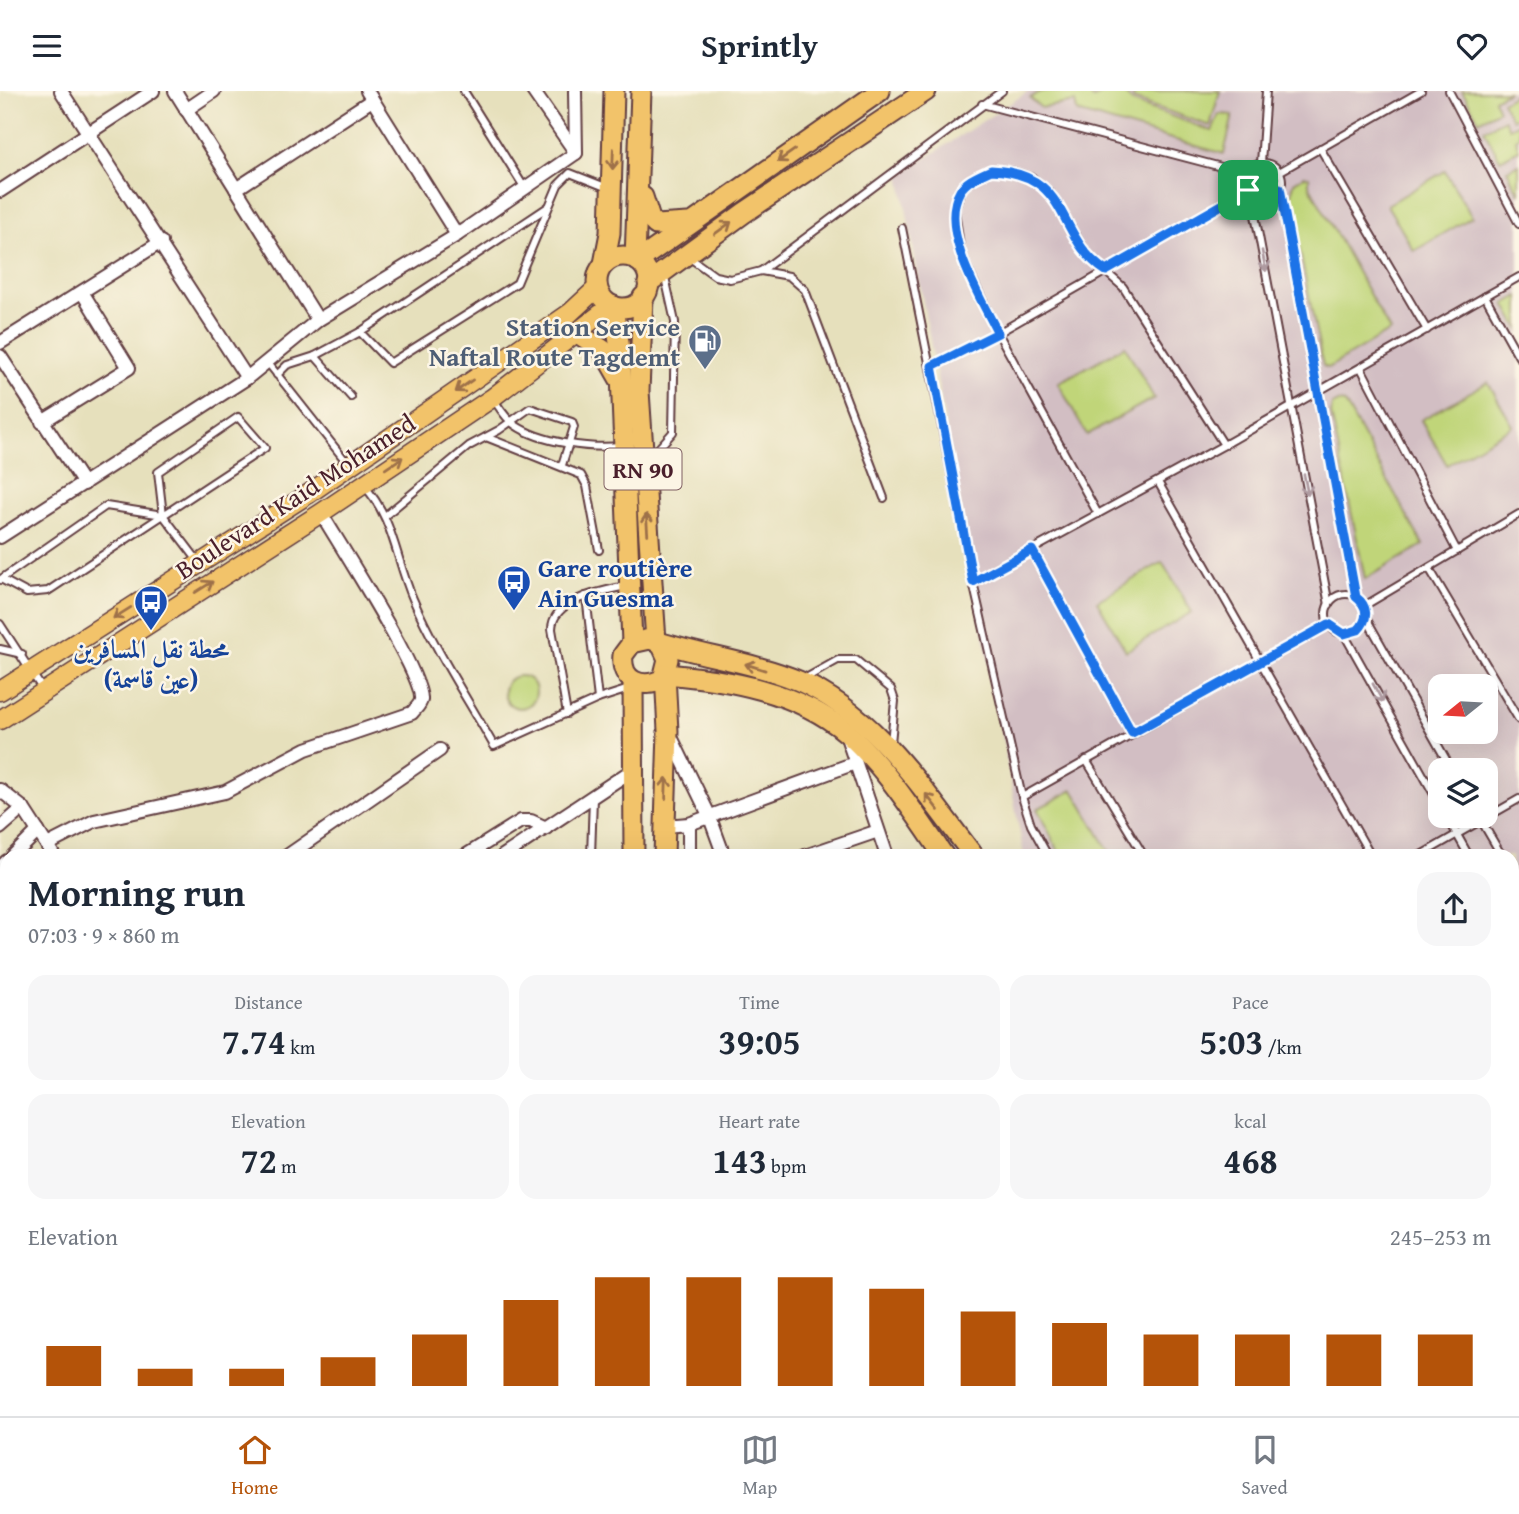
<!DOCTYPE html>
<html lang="en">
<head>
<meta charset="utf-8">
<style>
	body { margin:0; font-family:"Gentium Book Plus",Amiri,serif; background:#f6f6f7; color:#1f2937; height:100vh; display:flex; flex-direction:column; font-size:26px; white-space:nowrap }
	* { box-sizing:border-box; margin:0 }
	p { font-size:23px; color:#747a83 }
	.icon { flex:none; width:38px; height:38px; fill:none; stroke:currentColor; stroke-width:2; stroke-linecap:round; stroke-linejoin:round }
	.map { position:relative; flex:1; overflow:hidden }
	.side { position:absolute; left:0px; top:758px; width:1519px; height:569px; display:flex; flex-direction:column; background:#fff; border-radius:21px 21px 0 0; box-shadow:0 7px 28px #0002 }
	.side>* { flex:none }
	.needle { width:46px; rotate:252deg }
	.controls { position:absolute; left:1428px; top:583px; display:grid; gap:14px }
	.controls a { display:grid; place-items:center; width:70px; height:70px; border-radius:14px; background:#fff; box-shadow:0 7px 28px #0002; font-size:35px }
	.pin { position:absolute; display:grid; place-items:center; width:60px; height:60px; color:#fff; margin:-30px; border-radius:14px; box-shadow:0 4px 10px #0006 }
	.round { display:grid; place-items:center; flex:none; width:74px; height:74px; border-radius:21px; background:#f6f6f7 }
	.headline { display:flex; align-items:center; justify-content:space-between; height:119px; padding:0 28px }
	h1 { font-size:38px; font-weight:700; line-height:52px }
	.figures { display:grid; grid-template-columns:repeat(3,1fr); gap:10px; height:119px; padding:7px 28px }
	.figures div { display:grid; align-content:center; border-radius:18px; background:#f6f6f7; text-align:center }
	.figures b { font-size:35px; font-weight:700 }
	.figures small { font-size:19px; font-weight:400 }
	.figures p { font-size:19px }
	.chart { height:196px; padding:14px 28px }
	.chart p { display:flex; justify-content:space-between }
	.chart svg { width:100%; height:126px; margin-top:7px; stroke:#b45309; stroke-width:6 }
	header { display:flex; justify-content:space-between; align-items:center; height:91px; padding:0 28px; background:#fff; font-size:32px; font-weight:700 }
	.dock { display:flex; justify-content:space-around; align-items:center; height:98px; border-top:2px solid #e0e1e3; background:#fff; font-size:19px; color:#747a83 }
	.dock a { display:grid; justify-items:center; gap:4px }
	.dock .selected { color:#b45309 }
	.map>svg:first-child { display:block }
</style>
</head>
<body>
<header><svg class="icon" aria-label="menu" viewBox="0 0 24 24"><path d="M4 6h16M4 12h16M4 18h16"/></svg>Sprintly<svg class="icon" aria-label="heart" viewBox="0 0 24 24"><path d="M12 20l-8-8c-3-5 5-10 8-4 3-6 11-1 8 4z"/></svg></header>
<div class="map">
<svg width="1519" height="1325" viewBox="0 0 1519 1325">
	<rect width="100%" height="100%" fill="#fcf5e5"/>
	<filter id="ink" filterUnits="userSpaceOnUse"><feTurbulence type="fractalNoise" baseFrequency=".0143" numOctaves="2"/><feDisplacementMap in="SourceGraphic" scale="14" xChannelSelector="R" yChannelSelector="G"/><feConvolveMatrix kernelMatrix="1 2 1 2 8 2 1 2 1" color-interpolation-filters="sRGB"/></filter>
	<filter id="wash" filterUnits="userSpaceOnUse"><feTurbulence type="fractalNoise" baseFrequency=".00686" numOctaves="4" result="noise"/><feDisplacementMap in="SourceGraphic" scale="28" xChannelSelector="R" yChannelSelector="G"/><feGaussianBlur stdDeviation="1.57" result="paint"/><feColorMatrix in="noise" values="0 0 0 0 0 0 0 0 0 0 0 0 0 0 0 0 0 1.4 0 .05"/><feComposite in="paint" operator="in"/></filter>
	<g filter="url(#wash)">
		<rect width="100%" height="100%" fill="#e6e0bc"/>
		<path fill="#d2bec3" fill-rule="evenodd" d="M 1029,0 L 1519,0 L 1519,1325 L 1454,1325 L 1450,1320 L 1512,1320 L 1512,765 L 1024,765 L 900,84 ZM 1440,595 L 1486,595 L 1486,640 L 1440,640 ZM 1440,679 L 1486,679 L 1486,724 L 1440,724 Z"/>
		<g fill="#c0d579" stroke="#857a52" stroke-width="2">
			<polygon points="1041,0 1088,0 1093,8 1106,0 1123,0 1132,11 1212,40 1219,23 1233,24 1224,63 1077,21 1075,11 1041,17 1030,7"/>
			<polygon points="1139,0 1220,0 1210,35 1133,8 1133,4"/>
			<polygon points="1462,0 1509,0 1494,8 1499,19 1479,30"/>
			<polygon points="1519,1 1519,24 1512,28 1502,11"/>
			<polygon points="1504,28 1509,37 1519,32 1519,46 1516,48 1519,59 1500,69 1484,39"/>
			<polygon points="1519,73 1519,103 1507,79"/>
			<polygon points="1445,80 1472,126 1414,160 1387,114"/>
			<polygon points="1304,85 1309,86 1309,94 1390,240 1328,277 1323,275 1290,112 1294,91"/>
			<polygon points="1519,205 1519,238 1505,213"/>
			<polygon points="1125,255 1154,307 1087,344 1058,292"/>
			<polygon points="1488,291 1513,335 1447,374 1421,329"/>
			<polygon points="1338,311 1345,312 1423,454 1365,488 1331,323 1332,314"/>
			<polygon points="1162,471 1192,521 1126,560 1097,510"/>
			<circle cx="520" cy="601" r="16"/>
			<polygon points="1073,699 1112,765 1061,765 1037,718"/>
		</g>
	</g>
	<g filter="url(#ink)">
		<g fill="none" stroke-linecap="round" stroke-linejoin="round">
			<g stroke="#613c41" stroke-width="10">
				<g id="service">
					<polyline points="464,0 524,96"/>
					<polyline points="1449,0 1519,133"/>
					<polyline points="982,13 1248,83"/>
					<polyline points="1320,57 1427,239"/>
					<polyline points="1261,72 1266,0"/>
					<circle cx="1264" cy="90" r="18"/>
					<polyline points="1279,81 1421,0"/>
					<polyline points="1280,97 1356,506"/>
					<polyline points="1251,103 1329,514"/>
					<polyline points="902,137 973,491 1022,706 1031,734 1048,765"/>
					<polyline points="690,167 715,185 730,188 761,180 789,185 805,199 884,407"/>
					<polyline points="761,180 1002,0"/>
					<polyline points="1485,205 1519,266"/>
					<polyline points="360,241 548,116"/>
					<polyline points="315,265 360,241 390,272 517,192 558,94 570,82 608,97"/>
					<polyline points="268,272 348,373"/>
					<polyline points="932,275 998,242 1248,99"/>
					<polyline points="1361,277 1457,460"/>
					<polyline points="277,284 287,274 315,265 351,306"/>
					<path d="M 494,309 C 500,318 506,328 515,334 C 541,352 591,358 621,355"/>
					<polyline points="486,346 581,384 587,395 599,459"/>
					<polyline points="649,368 673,341 675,231 665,186"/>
					<polyline points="1158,391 1371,765"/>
					<path d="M 364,395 C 393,425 396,469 413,508 C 435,559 467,607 494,655 L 598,608 L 629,598"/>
					<polyline points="1098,423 998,242 961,163 955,119 960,100 972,88 991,79 1012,80 1033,87 1050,101 1089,166 1123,196 1224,354"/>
					<polyline points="163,424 198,470"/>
					<polyline points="386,424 469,355 499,339 530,317 572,331 574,336 562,374"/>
					<polyline points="1032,459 1132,642"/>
					<polyline points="1429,477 1519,629"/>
					<polyline points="0,489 1,488 106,415 163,424 158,381 238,326 265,357 48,500 27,502 1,488"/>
					<polyline points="973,491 1224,354 1519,186"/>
					<circle cx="1346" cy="523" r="20"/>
					<polyline points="586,505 598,608"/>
					<polyline points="1364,515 1519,423"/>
					<polyline points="1366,527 1452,679"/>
					<polyline points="0,533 43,599"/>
					<polyline points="1344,543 1440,714"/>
					<polyline points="0,558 22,563"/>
					<polyline points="804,588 838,569 856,569 891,598 895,610 891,652"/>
					<path d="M 567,623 L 552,538 C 552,508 603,500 626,495"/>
					<polyline points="1086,669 1144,765"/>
					<polyline points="1022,706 1329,533"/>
					<polyline points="1446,724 1469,765"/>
					<polyline points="1478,724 1502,765"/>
					<polyline points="591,765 593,706"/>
					<polyline points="1419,765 1519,708"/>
					<polyline points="1512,782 1519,794"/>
					<polyline points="1512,839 1519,851"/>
					<polyline points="1512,996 1519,992"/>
					<polyline points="1512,1101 1519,1097"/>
					<polyline points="1491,1320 1494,1325"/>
					<polyline points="1277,1325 1293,1320"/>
				</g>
			</g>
			<g stroke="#613c41" stroke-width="16">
				<g id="minor">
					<polyline points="61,0 247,287"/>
					<polyline points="175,0 318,229"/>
					<polyline points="367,0 457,144"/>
					<polyline points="575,0 576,62"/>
					<polyline points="186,19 214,0"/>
					<polyline points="236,98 372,9"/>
					<polyline points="0,100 153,0"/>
					<polyline points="0,252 161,151"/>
					<polyline points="0,265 84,393"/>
					<polyline points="42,331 129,277 82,201"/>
					<polyline points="0,446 247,287 318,229 457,144 576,62 533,0"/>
					<polyline points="671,646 709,724 724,765"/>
					<polyline points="847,646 887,765"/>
					<polyline points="0,699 23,717 54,765"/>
					<polyline points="665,735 689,733 855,672"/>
					<polyline points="0,737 23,717"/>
					<path d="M 47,754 L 94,730 L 225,701 L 306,658 L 412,622 C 415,618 420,614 421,609 C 424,584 338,451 321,422"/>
					<polyline points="13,765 38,740"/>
					<polyline points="287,765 440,659"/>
					<polyline points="465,765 521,730 531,730 546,737"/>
					<polyline points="503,765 634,678"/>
					<polyline points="689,765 689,733"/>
					<polyline points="805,765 878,740"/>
					<polyline points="0,777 7,770"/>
					<polyline points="0,803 7,814"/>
					<polyline points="0,952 7,963"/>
					<polyline points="0,1102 7,1098"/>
					<polyline points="0,1179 7,1190"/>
					<polyline points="91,1320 95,1325"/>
					<polyline points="202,1320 205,1325"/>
					<polyline points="325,1320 329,1325"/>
					<polyline points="669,1320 670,1325"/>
					<polyline points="927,1320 929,1325"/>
					<polyline points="1153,1320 1155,1325"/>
					<polyline points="1307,1320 1311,1325"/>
					<polyline points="43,1325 51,1320"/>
					<polyline points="419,1325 428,1320"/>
					<polyline points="751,1325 752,1320"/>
					<polyline points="855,1325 872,1320"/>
					<polyline points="1070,1325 1089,1320"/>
				</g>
			</g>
			<g stroke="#613c41" stroke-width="21">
				<g id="primary">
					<polyline points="0,600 307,404 570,222 598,196"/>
					<polyline points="0,629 321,422 492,307 612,214"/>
				</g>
			</g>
			<g stroke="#613c41" stroke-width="23">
				<g id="trunk">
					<polyline points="643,106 650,128 656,134 688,132"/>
					<circle cx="623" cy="191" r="26"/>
					<polyline points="635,168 641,0"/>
					<polyline points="638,170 880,0"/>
					<polyline points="604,173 610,142 614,0"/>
					<polyline points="648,192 744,122 926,0"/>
					<polyline points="643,206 639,300 656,550"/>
					<polyline points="614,215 620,259 632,552"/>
					<polyline points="576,241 603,259 619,287"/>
					<path d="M 656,550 L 662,555 L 668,568 L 663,588 C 642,599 620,590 623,564 L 632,552 L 650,548 C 698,565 751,570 799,590 C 877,624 923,700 974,765"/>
					<path d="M 665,583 C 727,588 798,600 847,642 C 885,676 915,723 944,765"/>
					<polyline points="633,591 634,765"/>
					<polyline points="664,765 668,640 665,583"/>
					<polyline points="1391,1320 1395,1325"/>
					<polyline points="1414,1320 1419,1325"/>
					<polyline points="618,1325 618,1320"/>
					<polyline points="653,1325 653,1320"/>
				</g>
			</g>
			<use href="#service" stroke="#fff" stroke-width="6"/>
			<use href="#minor" stroke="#fff" stroke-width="12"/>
			<use href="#primary" stroke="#f2c36a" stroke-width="18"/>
			<use href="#trunk" stroke="#f2c36a" stroke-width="19"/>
		</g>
		<defs><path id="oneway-shaft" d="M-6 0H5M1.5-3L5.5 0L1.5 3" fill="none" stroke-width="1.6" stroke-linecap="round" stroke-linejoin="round" transform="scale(1.75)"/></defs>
		<g stroke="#9e714a">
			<use href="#oneway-shaft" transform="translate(786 65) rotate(145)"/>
			<use href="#oneway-shaft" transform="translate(613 68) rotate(92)"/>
			<use href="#oneway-shaft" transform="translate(723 137) rotate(-36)"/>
			<use href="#oneway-shaft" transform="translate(464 295) rotate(145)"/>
			<use href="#oneway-shaft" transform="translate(394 372) rotate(-34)"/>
			<use href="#oneway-shaft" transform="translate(647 433) rotate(-94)"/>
			<use href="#oneway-shaft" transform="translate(204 496) rotate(-32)"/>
			<use href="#oneway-shaft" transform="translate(122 522) rotate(148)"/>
			<use href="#oneway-shaft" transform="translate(755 576) rotate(-163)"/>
			<use href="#oneway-shaft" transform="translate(666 697) rotate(-88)"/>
			<use href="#oneway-shaft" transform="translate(932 711) rotate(-128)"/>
		</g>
		<g stroke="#ae9aa0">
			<use href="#oneway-shaft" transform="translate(1264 170) rotate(79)"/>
			<use href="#oneway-shaft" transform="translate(1306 394) rotate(79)"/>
			<use href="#oneway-shaft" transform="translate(1378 602) rotate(61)"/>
		</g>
	</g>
	<g fill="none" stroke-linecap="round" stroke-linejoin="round" filter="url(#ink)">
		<g stroke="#fff" stroke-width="14">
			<path id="route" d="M 991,79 C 1073,82 1054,146 1106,180 L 1248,99 L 1264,108 L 1280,97 L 1356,506 C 1368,515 1369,528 1358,539 L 1344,543 L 1329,533 L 1132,642 L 1032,459 L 973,491 L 932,275 L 998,242 C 981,208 938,138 960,100 C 966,89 981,84 991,79 Z"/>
		</g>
		<use href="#route" stroke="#1a73e8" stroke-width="9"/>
	</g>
	<defs>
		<g id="fuel-pin" transform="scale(1.75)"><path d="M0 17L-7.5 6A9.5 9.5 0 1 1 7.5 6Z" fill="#5c6f8a" stroke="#fcf5e5"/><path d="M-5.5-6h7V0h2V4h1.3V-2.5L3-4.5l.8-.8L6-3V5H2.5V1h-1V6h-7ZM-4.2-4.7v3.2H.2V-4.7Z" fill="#fff"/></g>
		<g id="bus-pin" transform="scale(1.75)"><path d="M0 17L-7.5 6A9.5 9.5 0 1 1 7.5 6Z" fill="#1a4fb4" stroke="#fcf5e5"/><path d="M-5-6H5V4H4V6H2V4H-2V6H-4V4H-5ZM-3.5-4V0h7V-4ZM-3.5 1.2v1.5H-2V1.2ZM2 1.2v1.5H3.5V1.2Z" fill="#fff"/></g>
	</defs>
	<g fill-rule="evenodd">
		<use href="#fuel-pin" x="705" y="250"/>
		<use href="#bus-pin" x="514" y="491"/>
		<use href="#bus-pin" x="151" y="511"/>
	</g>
	<g text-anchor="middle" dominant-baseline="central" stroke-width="5" stroke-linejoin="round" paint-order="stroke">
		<rect fill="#fcf5e5" stroke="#7f5f63" stroke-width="2" x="604.5" y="357.5" width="77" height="41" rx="5"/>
		<g font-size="24" font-weight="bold" fill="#4a1f2b">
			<text x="643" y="378">RN 90</text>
		</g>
		<g font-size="26" font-weight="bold" fill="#4e5e75" stroke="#fcf5e5" text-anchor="end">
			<text x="680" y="235">Station Service<tspan x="680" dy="30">Naftal Route Tagdemt</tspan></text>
		</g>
		<g font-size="26" fill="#4a1f2b" stroke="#fcf5e5">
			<text transform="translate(295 405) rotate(-33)">Boulevard Kaid Mohamed</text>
		</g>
		<g font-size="26" font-weight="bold" fill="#164399" stroke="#fcf5e5" text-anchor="start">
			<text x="538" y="476">Gare routière<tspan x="538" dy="30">Ain Guesma</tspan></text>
			<text x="151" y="557" text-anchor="middle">محطة نقل المسافرين<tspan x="151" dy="30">(عين قاسمة)</tspan></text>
		</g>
	</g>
</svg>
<div class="controls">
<a><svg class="needle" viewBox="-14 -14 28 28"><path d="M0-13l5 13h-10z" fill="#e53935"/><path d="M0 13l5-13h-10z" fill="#747a83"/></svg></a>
<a><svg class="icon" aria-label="layers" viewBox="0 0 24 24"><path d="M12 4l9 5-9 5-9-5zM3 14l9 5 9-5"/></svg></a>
</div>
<div class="pin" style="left:1248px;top:99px;background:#1e9e55"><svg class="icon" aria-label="arrive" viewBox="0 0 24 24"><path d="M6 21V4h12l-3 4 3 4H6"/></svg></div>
<section class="side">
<div class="headline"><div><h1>Morning run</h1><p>07:03 · 9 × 860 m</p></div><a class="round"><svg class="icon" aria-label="share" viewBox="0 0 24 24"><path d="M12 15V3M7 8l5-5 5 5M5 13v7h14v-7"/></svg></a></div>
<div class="figures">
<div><p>Distance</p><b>7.74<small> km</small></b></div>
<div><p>Time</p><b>39:05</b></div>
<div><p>Pace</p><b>5:03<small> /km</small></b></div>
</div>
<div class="figures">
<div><p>Elevation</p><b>72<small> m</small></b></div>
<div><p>Heart rate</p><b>143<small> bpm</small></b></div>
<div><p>kcal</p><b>468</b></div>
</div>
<div class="chart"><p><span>Elevation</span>245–253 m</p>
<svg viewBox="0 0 160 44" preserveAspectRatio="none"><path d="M5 44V30M15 44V38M25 44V38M35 44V34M45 44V26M55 44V14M65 44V6M75 44V6M85 44V6M95 44V10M105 44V18M115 44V22M125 44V26M135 44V26M145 44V26M155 44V26"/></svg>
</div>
</section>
</div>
<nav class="dock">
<a class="selected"><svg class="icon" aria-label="home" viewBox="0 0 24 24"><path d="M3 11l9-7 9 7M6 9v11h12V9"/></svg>Home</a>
<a><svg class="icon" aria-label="map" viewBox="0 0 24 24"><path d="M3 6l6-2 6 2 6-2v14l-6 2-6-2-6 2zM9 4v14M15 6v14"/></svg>Map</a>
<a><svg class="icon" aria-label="saved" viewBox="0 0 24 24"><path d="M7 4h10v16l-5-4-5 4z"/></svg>Saved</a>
</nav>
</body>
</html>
